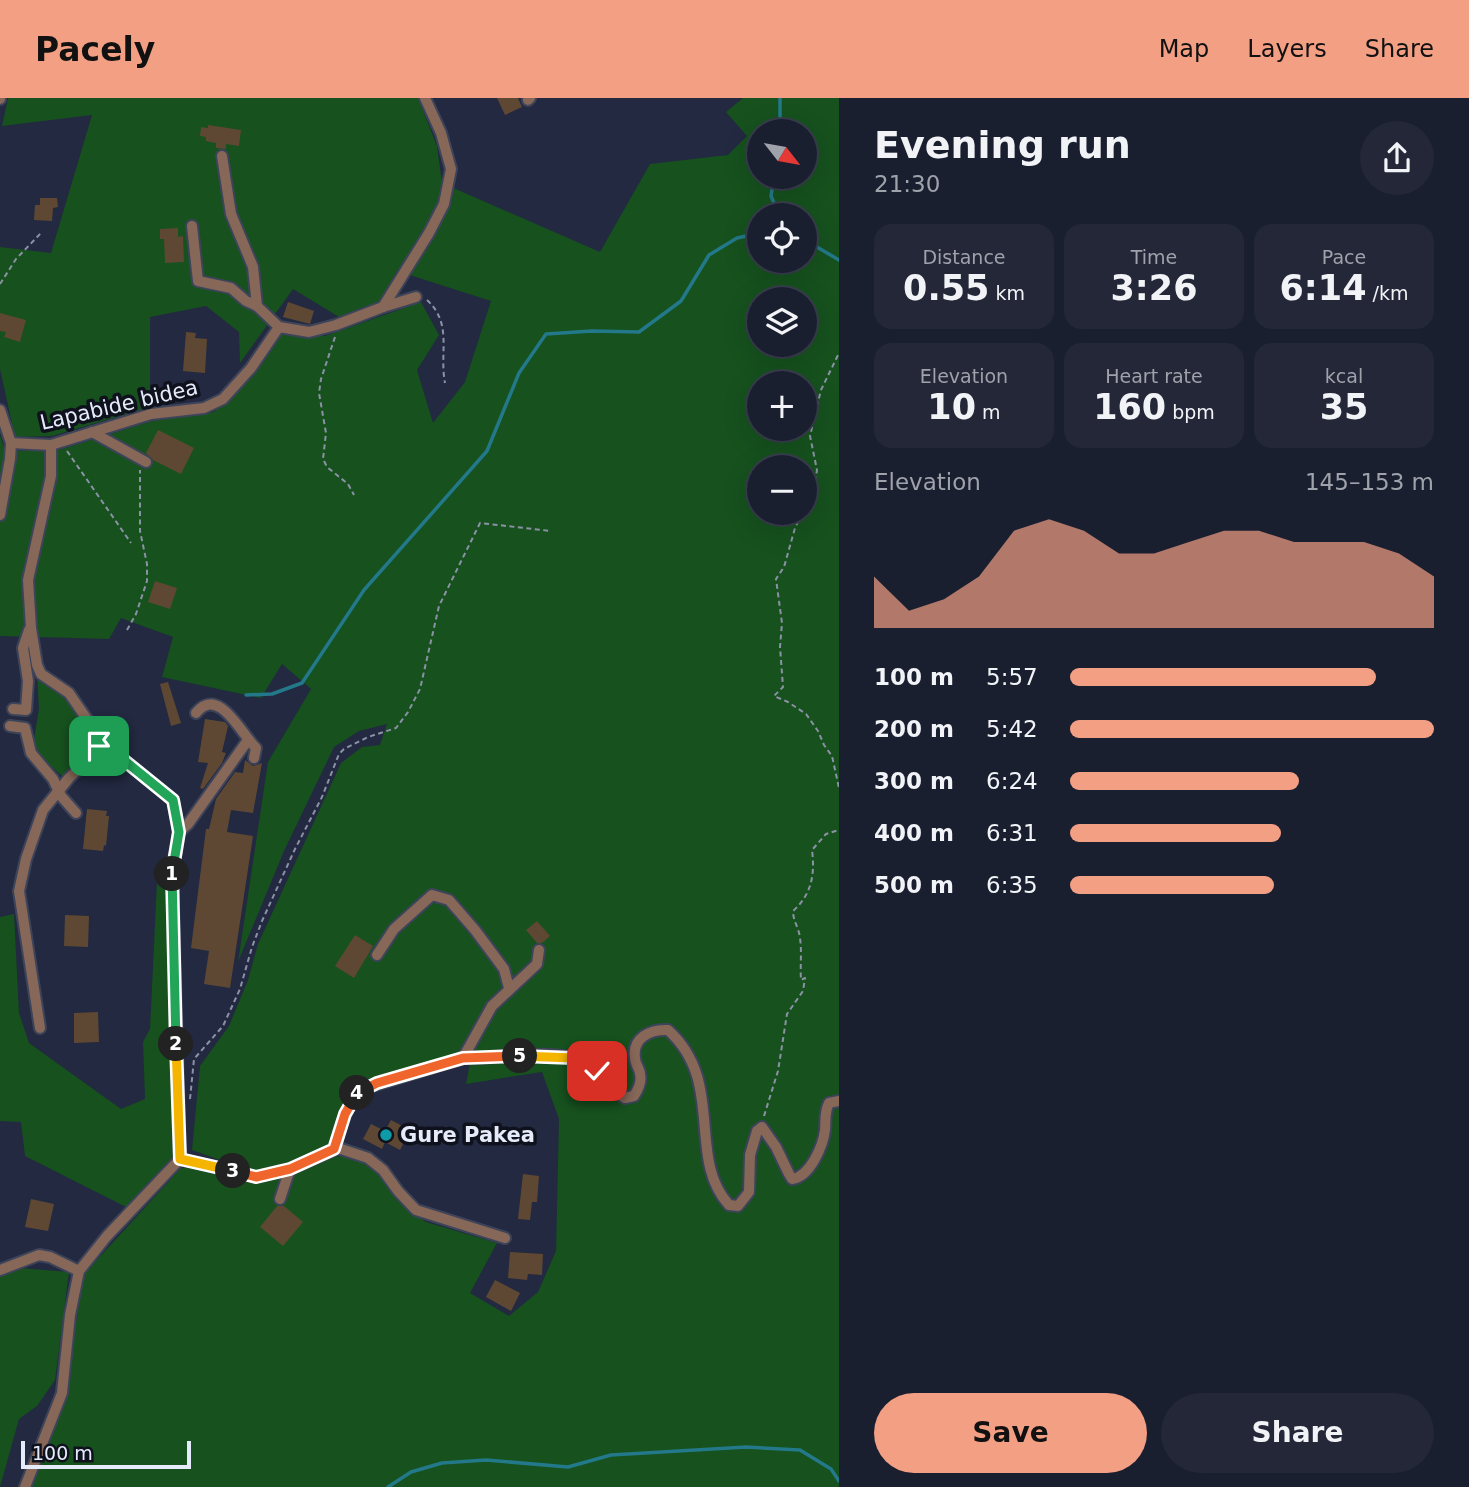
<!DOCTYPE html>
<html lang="en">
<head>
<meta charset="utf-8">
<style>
	body { margin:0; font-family:"DejaVu Sans",sans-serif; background:#232738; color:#f1f3f6; height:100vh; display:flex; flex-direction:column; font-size:26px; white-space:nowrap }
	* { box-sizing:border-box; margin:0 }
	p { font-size:23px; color:#9fa2ab }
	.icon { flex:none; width:38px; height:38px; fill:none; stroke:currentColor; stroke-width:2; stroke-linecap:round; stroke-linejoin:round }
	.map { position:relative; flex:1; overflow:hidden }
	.details { display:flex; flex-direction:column; background:#1a1f30; width:630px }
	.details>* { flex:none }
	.needle { width:46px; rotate:121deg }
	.fabs { position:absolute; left:747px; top:21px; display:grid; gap:14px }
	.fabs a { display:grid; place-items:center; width:70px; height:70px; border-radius:50%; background:#1a1f30; box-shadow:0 7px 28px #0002,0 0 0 2px #383d4c; font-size:35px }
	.scale { position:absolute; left:21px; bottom:18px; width:170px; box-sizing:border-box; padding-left:7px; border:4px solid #e6ebfb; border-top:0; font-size:19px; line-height:24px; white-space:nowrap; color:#e6ebfb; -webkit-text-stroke:5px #0f121d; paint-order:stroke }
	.pin { position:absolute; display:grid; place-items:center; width:60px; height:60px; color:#fff; margin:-30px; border-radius:14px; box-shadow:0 4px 10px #0006 }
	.km { position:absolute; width:35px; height:35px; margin:-18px; border-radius:50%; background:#222; color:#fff; font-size:19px; line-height:35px; text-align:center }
	.round { display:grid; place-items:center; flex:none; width:74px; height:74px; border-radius:37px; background:#232738 }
	.overview { display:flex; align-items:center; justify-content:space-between; height:119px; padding:0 35px }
	h1 { font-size:38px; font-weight:800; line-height:52px }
	.metrics { display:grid; grid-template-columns:repeat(3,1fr); gap:10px; height:119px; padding:7px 35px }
	.metrics div { display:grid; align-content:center; border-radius:18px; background:#232738; text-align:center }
	.metrics b { font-size:35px; font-weight:800 }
	.metrics small { font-size:19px; font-weight:400 }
	.metrics p { font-size:19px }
	.chart { height:196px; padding:14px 35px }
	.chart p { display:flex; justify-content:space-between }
	.chart svg { width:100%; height:126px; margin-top:7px; fill:#f39f83; opacity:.7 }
	.button { display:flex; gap:14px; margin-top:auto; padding:14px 35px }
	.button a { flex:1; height:80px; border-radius:42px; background:#f39f83; color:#111; font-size:28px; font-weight:800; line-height:80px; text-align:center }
	.button a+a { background:#232738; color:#f1f3f6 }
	ul { padding:0 35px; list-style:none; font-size:23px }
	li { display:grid; grid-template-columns:112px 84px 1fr; align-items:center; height:52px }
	li i { height:18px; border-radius:9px; background:#f39f83 }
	header { display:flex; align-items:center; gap:42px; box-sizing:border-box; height:98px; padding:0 35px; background:#f39f83; color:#111 }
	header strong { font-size:33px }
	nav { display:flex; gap:38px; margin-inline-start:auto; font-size:24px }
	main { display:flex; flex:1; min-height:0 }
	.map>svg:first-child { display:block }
</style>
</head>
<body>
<header>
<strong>Pacely</strong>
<nav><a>Map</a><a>Layers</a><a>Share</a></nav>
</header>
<main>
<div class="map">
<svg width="839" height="1389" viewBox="0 0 839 1389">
	<rect width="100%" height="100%" fill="#222940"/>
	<g fill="#16511e" fill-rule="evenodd">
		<path d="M 8,0 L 418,0 L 437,48 L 442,85 L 600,154 L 650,66 L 728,57 L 747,38 L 726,14 L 743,0 L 839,0 L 839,1389 L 27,1389 L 64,1296 L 84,1176 L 181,1070 L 196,1069 L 256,1086 L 294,1077 L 330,1059 L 343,1058 L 368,1066 L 385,1081 L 408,1112 L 426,1124 L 497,1145 L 470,1195 L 509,1218 L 538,1194 L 556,1153 L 559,1021 L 542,974 L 466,986 L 472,955 L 365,982 L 347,1002 L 332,1044 L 288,1066 L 253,1074 L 192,1052 L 200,968 L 229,928 L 248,882 L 258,846 L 341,665 L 362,649 L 380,647 L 387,626 L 359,633 L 334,649 L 284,753 L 238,864 L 268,664 L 311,591 L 282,566 L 261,600 L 162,579 L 173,539 L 121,520 L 109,541 L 0,538 L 0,337 L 5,353 L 59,352 L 152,323 L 214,314 L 257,271 L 281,236 L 325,238 L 421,204 L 439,237 L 417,272 L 433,325 L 465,284 L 491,203 L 397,173 L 378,206 L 339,219 L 293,191 L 240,265 L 239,234 L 206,208 L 150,219 L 150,309 L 52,338 L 15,339 L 0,271 L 0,149 L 51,155 L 92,17 L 2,28 ZM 760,33 L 805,33 L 805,79 L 760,79 ZM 760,117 L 805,117 L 805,163 L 760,163 ZM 760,201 L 805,201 L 805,247 L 760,247 ZM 760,285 L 805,285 L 805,331 L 760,331 ZM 760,369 L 805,369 L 805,415 L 760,415 Z"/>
		<path d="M 37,577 C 68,602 77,610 96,645 L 63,679 L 43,661 L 36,650 L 34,641 L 39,611 Z"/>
		<polygon points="168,778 174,1059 128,1110 25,1058 21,1024 0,1023 0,819 14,816 19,915 29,945 121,1011 145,1001 143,944 150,931 157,784"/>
		<polygon points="20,1170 69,1174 55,1282 37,1308 19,1321 0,1389 0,1178"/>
	</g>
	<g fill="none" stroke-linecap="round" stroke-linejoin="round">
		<g stroke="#237889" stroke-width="3.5">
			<polyline points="780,33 780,0"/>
			<polyline points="774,79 771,98 779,117"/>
			<polyline points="805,142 839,162"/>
			<polyline points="246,597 272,596 302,585 364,492 487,353 519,275 546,236 592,233 639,234 681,203 709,157 737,140 760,135"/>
			<polyline points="388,1389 411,1374 442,1365 486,1362 568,1369 611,1357 746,1349 800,1352 831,1371 839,1383"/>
		</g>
	</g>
	<g fill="#5e4833">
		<polygon points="497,0 518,0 522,9 505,17"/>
		<polygon points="208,27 241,32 239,48 226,46 226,51 216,50 216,45 206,43 206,39 200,38 201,29 208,30"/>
		<polygon points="40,100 57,100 58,109 53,110 52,123 34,122 35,107 40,107"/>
		<polygon points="178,130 178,139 183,138 184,164 165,165 164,141 160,141 160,131"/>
		<polygon points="288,204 314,213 310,226 283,219"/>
		<polygon points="0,215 26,222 20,244 4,239 6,234 0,233"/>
		<polygon points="186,234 196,235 195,240 207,241 205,275 183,273"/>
		<polygon points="158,332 194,350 181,376 153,362 146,355"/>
		<polygon points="155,483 177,490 170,511 148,504"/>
		<polygon points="168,584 181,625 171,628 160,586"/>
		<polygon points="205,621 225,624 228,628 222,654 226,655 222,665 203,691 200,690 208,665 198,664"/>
		<polygon points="245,662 253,668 262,665 253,715 231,712 227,734 253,738 230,890 204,886 209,853 191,850 206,731 209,731 216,701 235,674 243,675"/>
		<polygon points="87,711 107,713 106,718 109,718 106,748 104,747 103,753 83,751"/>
		<polygon points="65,817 89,818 88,849 64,848"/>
		<polygon points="537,823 550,838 542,845 537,845 526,832"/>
		<polygon points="355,837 373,848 354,880 335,868"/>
		<polygon points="98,914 99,944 74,945 74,915"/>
		<polygon points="391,1022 410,1032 400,1052 385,1044 382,1051 363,1041 371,1026 385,1033"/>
		<polygon points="523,1076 539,1078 537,1104 532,1104 530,1122 518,1121"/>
		<polygon points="31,1101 54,1106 48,1133 25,1129"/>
		<polygon points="277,1108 284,1108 303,1124 283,1148 260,1129"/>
		<polygon points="510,1154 543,1156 542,1177 528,1176 527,1182 508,1180"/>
		<polygon points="495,1182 520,1195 511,1213 486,1199"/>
	</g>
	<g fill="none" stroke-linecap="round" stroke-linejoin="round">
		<g stroke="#3d445a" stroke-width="14">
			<g id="minor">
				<polyline points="0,1 0,0"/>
				<polyline points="528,2 530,0"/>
				<polyline points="222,58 231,116 253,169 257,208 279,229"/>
				<polyline points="192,128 198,183 231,190 246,203 257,208"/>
				<polyline points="383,209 416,199"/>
				<polyline points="0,312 11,345 10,361 0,417"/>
				<polyline points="92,334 146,364"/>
				<polyline points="11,345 51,347 151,316 204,310 223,301 251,270 279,229 309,234 336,227 383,209 429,135 444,106 451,71 441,35 425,0"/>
				<polyline points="13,611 26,612 28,583 23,550 29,532"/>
				<path d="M 196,615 C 219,587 241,636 256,650 L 254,660"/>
				<polyline points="10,628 25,630 31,655 53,681 61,698 76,715"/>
				<polyline points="179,734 188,726 248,642"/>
				<polyline points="377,857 394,831 432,797 449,802 475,832 504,871 509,890"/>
				<polyline points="40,930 19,793 26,761 43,712 69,680 104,646"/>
				<path d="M 463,960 C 499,961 557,948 589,967 C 603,976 610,992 625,1000 L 634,998 C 638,992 642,984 640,976 C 640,971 635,966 635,960 C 632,940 650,931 668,932 C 726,984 686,1060 729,1107 L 738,1108 L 749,1094 L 750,1057 L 757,1033 L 762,1029 L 776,1049 L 789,1076 L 792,1081 C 810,1079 823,1048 825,1032 C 826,1022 824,1015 829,1005 L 839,1003"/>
				<polyline points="334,1051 345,1016 359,992 463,960 492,908 537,866 539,852"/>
				<polyline points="180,1061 256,1079 290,1071 338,1050 368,1060 383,1072 398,1093 416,1112 505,1140"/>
				<polyline points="280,1101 290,1071"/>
				<polyline points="0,1172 39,1157 50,1159 79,1173"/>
				<polyline points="25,1389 62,1295 70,1217 79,1173 107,1138 180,1061 172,773 179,734 173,702 104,646 69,595 41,576 37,567 31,530 28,482 51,378 51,347"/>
			</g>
		</g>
		<g stroke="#8c92a5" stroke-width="2" stroke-dasharray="5 3.5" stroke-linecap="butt">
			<polyline points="0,186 16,161 42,134"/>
			<path d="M 427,202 C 453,226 439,254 445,285"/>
			<polyline points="335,239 321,281 319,295 326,335 323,361 327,369 348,386 354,397"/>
			<polyline points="67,353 131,445"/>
			<polyline points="805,407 815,385 817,372 810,338 821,292 839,255"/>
			<polyline points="802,415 795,430 784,469 776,481 782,525 780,549 783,589 774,598 788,604 806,616 818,633 824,647 832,658 839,690"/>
			<polyline points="127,532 136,516 147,483 147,466 140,433 140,372"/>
			<polyline points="190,1001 194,961 223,928 240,891 252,849 262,823 295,751 322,699 339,656 344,651 368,639 396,630 408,614 420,591 439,508 480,425 551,433"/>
			<path d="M 764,1018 L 778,973 L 787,916 L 803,893 L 805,880 L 801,882 C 800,868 802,854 800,840 C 799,830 793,823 793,813 C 812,796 815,776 812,752 L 826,736 L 839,732"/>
		</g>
		<use href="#minor" stroke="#866758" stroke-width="10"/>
	</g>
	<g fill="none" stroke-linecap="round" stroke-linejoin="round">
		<g stroke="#fff" stroke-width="14">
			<polyline id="split-1" points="99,648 104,646 173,702 179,734 172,776"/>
		</g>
		<g stroke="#fff" stroke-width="14">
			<polyline id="split-2" points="172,776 176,946"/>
		</g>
		<g stroke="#fff" stroke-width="14">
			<polyline id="split-3" points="176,946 180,1061 233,1073"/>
		</g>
		<g stroke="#fff" stroke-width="14">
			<polyline id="split-4" points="233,1073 256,1079 290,1071 334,1051 345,1016 357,995"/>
		</g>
		<g stroke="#fff" stroke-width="14">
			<polyline id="split-5" points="357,995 377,985 463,960 520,958"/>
		</g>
		<g stroke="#fff" stroke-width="14">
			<polyline id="split-6" points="520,958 573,960 597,973"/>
		</g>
		<use href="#split-1" stroke="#22a559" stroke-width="9"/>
		<use href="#split-2" stroke="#22a559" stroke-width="9"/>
		<use href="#split-3" stroke="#f5b400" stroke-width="9"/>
		<use href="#split-4" stroke="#f0652b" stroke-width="9"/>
		<use href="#split-5" stroke="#f0652b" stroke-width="9"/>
		<use href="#split-6" stroke="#f5b400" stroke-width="9"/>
	</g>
	<circle fill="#0f9aa8" stroke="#0f121d" stroke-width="2.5" cx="386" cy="1037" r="7"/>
	<g text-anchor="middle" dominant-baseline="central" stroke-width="7" stroke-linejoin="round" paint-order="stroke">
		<g font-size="21" fill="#e6ebfb" stroke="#0f121d">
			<text transform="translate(119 307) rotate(-13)">Lapabide bidea</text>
		</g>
		<g font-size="21" font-weight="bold" fill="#e6ebfb" stroke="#0f121d" text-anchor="start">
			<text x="400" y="1037">Gure Pakea</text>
		</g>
	</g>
</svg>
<div class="fabs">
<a><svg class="needle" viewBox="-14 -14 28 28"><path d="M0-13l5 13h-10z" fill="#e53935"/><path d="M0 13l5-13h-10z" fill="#9fa2ab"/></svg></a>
<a><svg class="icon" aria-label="locate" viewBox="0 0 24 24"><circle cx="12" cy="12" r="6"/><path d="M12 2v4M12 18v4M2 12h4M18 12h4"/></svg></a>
<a><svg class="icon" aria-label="layers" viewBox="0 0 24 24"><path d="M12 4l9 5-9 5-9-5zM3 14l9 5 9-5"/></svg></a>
<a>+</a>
<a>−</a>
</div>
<div class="scale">100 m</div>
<div class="pin" style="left:99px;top:648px;background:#1e9e55"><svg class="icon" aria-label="arrive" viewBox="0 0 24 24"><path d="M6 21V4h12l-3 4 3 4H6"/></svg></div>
<div class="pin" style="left:597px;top:973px;background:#d93025"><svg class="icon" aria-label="check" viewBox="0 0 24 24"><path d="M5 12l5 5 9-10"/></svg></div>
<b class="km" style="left:172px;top:776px">1</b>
<b class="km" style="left:176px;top:946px">2</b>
<b class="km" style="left:233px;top:1073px">3</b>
<b class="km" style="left:357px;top:995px">4</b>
<b class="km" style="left:520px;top:958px">5</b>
</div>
<section class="details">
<div class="overview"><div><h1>Evening run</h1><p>21:30</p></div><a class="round"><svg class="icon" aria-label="share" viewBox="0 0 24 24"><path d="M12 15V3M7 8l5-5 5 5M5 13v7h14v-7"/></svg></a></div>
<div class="metrics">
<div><p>Distance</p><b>0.55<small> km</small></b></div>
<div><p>Time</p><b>3:26</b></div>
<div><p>Pace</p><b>6:14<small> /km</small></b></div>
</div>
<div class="metrics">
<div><p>Elevation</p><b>10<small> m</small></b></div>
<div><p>Heart rate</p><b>160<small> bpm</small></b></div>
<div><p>kcal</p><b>35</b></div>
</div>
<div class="chart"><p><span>Elevation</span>145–153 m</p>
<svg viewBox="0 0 160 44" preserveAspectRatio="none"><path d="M0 44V26L10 38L20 34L30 26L40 10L50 6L60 10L70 18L80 18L90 14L100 10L110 10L120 14L130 14L140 14L150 18L160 26V44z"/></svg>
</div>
<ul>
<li><b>100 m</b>5:57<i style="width:84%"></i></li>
<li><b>200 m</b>5:42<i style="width:100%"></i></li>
<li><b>300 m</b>6:24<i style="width:63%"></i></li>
<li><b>400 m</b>6:31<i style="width:58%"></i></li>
<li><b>500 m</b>6:35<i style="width:56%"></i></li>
</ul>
<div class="button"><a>Save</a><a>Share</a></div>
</section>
</main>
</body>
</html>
